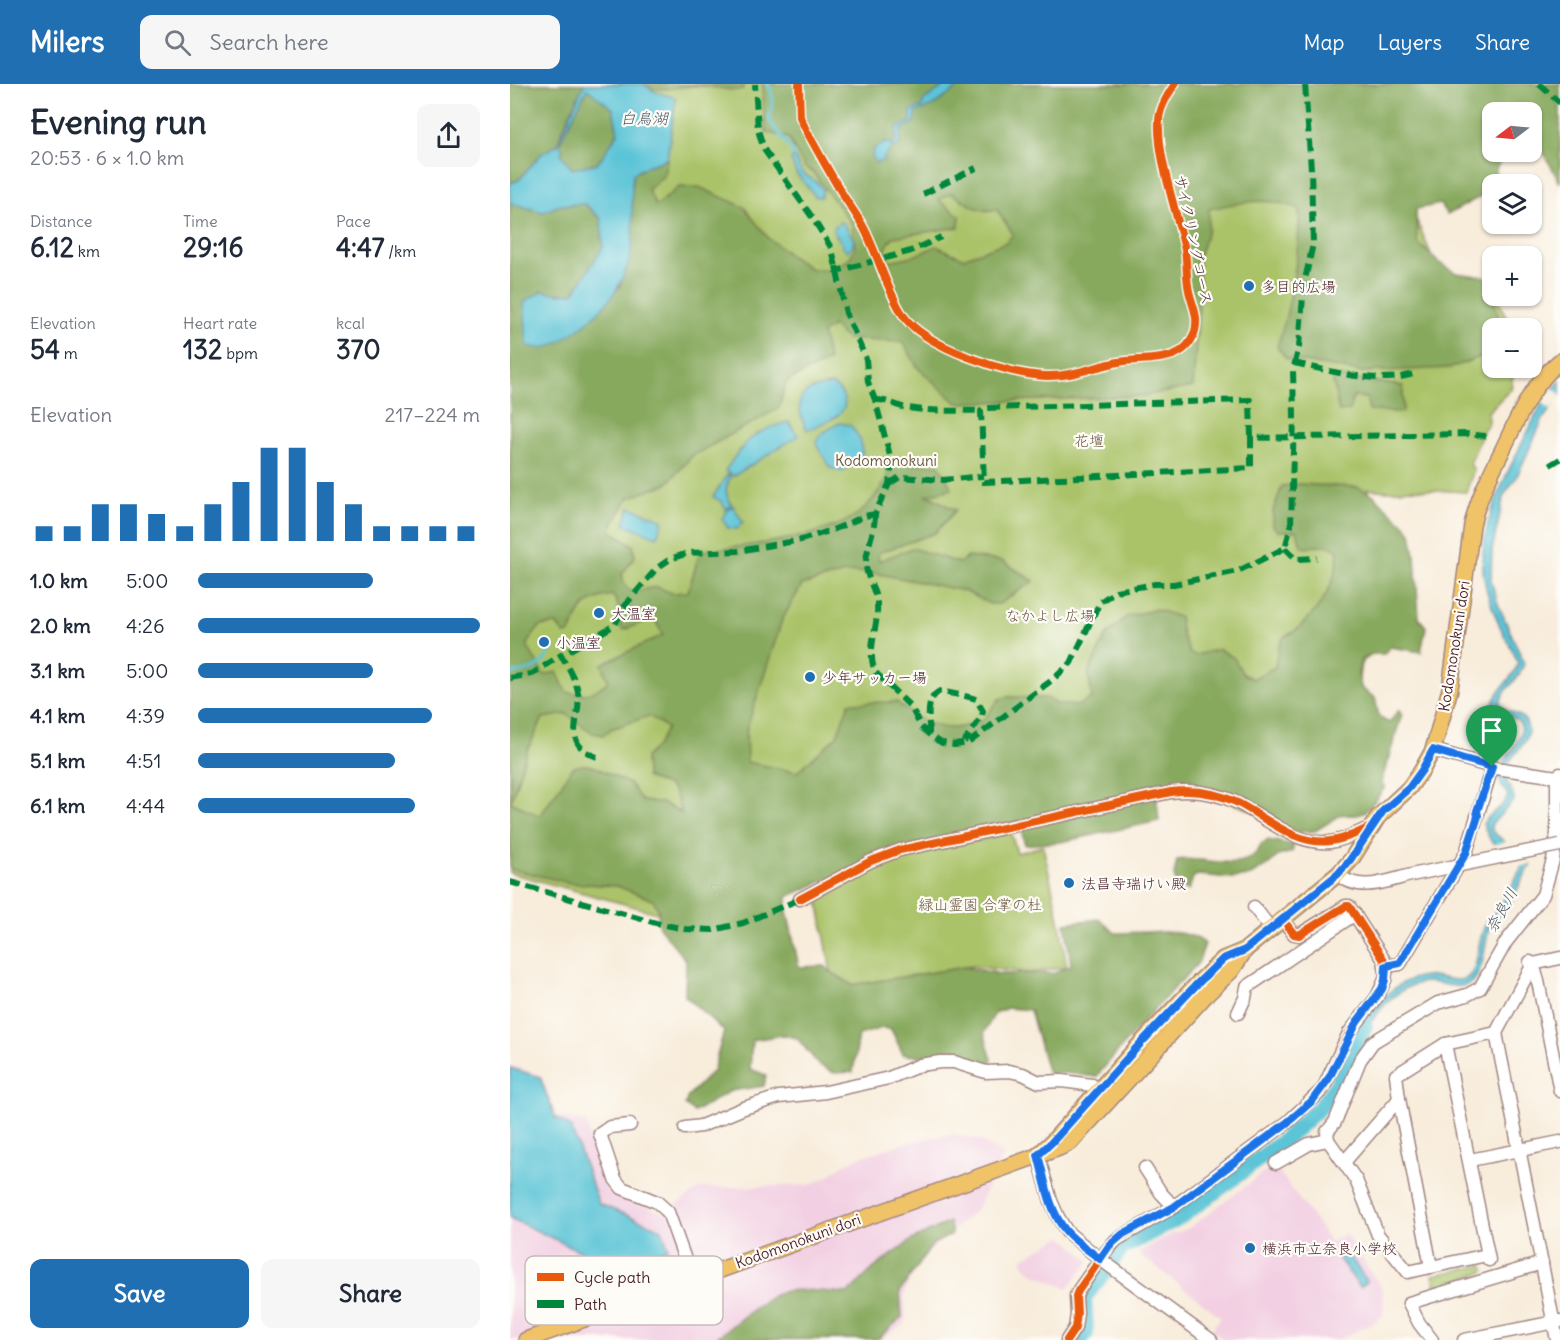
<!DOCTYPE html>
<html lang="en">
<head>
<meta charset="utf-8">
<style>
	body { margin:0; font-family:Delius,"Klee One",sans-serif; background:#f6f6f7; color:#1f2937; height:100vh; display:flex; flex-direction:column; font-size:22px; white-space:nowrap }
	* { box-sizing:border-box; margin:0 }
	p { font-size:20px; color:#747a83 }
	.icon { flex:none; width:33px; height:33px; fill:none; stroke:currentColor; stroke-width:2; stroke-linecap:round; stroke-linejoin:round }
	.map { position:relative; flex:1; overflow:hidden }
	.sheet { display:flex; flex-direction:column; background:#fff; width:510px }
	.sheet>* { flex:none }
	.needle { width:39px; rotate:254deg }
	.buttons { position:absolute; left:972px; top:18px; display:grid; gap:12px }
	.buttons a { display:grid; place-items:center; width:60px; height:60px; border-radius:12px; background:#fff; box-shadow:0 2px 4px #0004; font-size:30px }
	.pin { position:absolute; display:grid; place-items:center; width:51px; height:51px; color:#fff; margin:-62px -26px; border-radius:50% 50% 50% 0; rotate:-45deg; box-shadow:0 0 6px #0007 }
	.pin .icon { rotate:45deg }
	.round { display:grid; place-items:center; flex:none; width:63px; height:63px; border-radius:12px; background:#f6f6f7 }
	.summary { display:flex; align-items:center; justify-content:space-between; height:102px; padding:0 30px }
	h1 { font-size:33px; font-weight:800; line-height:45px }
	.metrics { display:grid; grid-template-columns:repeat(3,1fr); gap:9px; height:102px; padding:6px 30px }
	.metrics div { display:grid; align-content:center }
	.metrics b { font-size:26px; font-weight:800 }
	.metrics small { font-size:16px; font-weight:400 }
	.metrics p { font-size:16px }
	.chart { height:168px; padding:12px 30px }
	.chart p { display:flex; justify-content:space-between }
	.chart svg { width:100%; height:108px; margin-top:6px; stroke:#1f6fb2; stroke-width:6 }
	.cta { display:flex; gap:12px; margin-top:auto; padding:12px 30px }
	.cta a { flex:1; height:69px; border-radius:12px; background:#1f6fb2; color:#fff; font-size:24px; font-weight:800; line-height:69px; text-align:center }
	.cta a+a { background:#f6f6f7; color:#1f2937 }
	ul { padding:0 30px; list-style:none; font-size:20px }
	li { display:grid; grid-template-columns:96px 72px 1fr; align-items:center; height:45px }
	li i { height:15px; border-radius:8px; background:#1f6fb2 }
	header { display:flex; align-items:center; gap:36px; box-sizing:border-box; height:84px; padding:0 30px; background:#1f6fb2; color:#fff }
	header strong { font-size:28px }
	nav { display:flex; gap:33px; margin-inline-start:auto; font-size:21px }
	.search { width:420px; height:54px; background:#f6f6f7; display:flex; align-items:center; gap:15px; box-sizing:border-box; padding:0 21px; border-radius:12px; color:#747a83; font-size:22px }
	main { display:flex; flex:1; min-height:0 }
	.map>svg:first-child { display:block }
</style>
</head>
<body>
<header>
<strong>Milers</strong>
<div class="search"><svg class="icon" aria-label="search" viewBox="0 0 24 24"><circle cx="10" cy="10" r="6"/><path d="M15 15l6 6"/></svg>Search here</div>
<nav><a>Map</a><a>Layers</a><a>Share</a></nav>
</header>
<main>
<section class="sheet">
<div class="summary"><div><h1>Evening run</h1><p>20:53 · 6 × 1.0 km</p></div><a class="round"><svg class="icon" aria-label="share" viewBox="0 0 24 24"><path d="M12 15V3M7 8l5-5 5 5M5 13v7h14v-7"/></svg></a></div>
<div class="metrics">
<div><p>Distance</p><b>6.12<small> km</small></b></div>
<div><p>Time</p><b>29:16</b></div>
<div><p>Pace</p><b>4:47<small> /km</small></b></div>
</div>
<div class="metrics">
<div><p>Elevation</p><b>54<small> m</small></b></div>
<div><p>Heart rate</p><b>132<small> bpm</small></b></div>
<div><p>kcal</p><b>370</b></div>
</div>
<div class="chart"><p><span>Elevation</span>217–224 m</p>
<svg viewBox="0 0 160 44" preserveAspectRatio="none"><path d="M5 44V38M15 44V38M25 44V29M35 44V29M45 44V33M55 44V38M65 44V29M75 44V20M85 44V6M95 44V6M105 44V20M115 44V29M125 44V38M135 44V38M145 44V38M155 44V38"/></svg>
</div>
<ul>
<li><b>1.0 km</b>5:00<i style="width:62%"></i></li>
<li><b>2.0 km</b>4:26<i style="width:100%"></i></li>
<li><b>3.1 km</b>5:00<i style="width:62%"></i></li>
<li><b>4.1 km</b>4:39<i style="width:83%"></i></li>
<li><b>5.1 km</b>4:51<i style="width:70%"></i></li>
<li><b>6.1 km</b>4:44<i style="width:77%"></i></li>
</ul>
<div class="cta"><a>Save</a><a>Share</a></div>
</section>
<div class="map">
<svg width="1050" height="1256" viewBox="0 0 1050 1256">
	<rect width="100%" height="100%" fill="#fdfcf7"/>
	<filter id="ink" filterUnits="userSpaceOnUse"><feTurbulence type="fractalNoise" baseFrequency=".0167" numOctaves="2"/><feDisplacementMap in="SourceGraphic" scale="12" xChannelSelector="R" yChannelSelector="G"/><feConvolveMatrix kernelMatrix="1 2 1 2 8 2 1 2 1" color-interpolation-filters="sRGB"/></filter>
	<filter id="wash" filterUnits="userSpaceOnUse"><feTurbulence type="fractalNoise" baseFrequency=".008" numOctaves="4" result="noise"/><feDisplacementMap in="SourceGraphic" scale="24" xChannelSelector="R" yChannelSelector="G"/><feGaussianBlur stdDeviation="1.35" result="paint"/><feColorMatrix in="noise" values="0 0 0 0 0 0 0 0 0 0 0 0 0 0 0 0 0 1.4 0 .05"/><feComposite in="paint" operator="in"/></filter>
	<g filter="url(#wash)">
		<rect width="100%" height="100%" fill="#f8ecda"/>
		<g fill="#f2cfe2">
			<polygon points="0,981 31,991 46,1031 76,1039 98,1108 155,1129 190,1104 298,1101 317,1093 333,1081 350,1073 398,1058 444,1050 469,1056 494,1071 466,1126 416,1170 397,1200 394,1213 396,1236 393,1241 370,1256 277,1246 249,1256 0,1256"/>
			<polygon points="764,1081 821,1158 835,1150 871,1203 874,1219 873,1231 864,1239 828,1256 714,1256 702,1245 711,1233 628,1169 651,1155 679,1144"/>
			<polygon points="552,1152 580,1177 557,1205 523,1189 514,1181 512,1175"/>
		</g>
		<g fill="#aac369" stroke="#7a714a" stroke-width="1.5">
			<polygon points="0,0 973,0 901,123 932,196 982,201 982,212 987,212 1001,244 982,244 982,284 1004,284 1001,305 978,328 979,337 977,344 975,343 960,380 964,386 956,408 901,405 877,407 857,405 898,473 870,559 851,580 849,595 861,641 842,682 800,748 766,734 661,700 151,830 0,789"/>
			<polygon points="501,749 507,769 533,762 550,840 557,883 518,889 462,882 342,901 321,888 308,816 335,802 361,785 411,768"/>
			<polygon points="973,1181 975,1186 974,1188 926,1202 923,1191"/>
		</g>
		<g fill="#87a95d" stroke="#686444" stroke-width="1.5" fill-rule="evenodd">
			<polygon points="0,0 74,0 52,47 47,61 31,70 9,96 0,99"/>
			<path d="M 133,0 L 233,0 L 233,5 L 226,6 C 212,5 198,2 184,2 C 167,2 148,10 133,0 Z"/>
			<path d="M 253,0 L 1050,0 L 1050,99 L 1030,62 L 1022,58 L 1022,28 L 982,28 L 982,68 L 995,68 L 986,85 L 982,106 L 937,131 L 930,120 L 906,125 L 907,158 L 929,179 L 946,189 L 976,193 L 992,244 L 982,244 L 982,264 L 973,272 L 940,284 L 851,288 L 777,275 L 767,263 C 781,221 790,169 789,125 C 757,112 731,118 699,125 L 698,146 L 688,175 L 690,208 L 683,303 L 633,312 L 447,319 L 408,284 L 393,258 L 337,255 L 323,242 L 312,249 L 319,276 L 276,298 L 269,324 L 182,372 L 157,400 L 118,414 L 100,446 L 123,461 L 125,473 L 112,490 L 114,500 L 121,507 L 147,503 L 162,509 L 178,508 L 190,467 C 231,463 324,454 354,425 C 367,412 377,396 382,379 L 429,381 L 442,405 L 417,411 L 446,426 L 425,449 L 368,469 L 369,477 L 402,464 L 449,479 L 458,473 L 492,477 L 524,497 L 489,520 L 480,520 L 455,507 L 369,490 L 347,488 L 334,489 L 292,501 L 272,536 L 236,647 L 237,678 L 287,688 L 327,652 L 339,619 L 387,618 C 402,632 424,645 445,644 C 454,643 464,639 473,637 L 489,615 L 498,613 L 537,614 L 547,620 L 567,622 L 582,614 L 578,589 L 596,552 L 616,533 L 646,525 L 669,533 L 672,551 L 680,570 L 686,571 L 709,565 L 724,574 L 733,590 L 743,595 L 765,583 C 766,574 767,565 772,556 C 775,550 782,550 787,545 C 810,525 827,500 828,468 C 819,458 808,461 797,464 L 791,462 L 787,447 L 768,447 L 763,442 L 763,427 L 772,402 L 789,400 L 847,403 L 862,410 L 896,442 L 901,448 L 905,472 L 909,534 L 916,543 L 911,568 L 880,563 L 874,570 L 862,570 L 851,576 L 848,589 L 851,604 L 865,614 L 869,633 L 879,639 L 889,626 L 892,630 L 871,699 L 875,703 C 861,721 857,736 832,730 L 805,747 L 785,748 L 728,718 L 646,708 L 649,737 L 551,758 L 515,761 L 509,737 L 347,782 L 277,813 L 277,827 L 289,883 L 315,882 L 321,888 L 342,901 L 455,883 L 491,890 L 545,889 L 561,881 L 555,839 L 590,835 L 605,849 C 629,849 677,842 695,860 L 688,879 L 637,933 L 586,993 L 556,989 L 538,990 L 520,926 L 497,924 L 485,929 L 474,949 L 482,976 L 476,981 C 448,966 422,977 393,970 L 381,945 L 372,944 L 349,951 L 343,988 L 324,989 L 309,981 L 287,954 L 273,951 L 242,956 L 240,985 L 256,991 L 254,1002 L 220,1007 L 184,1028 L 175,1021 L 178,1012 L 203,987 L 214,947 L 175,912 L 176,876 L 149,843 L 148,825 L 143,816 L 107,802 L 60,799 L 0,785 L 0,119 L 33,128 L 50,121 L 75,120 L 91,135 L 93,163 L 64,209 L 49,210 L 32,207 L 74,241 L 111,201 L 123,90 L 137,82 L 157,75 L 154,91 L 138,106 L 146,122 L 169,103 L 189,103 L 234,123 L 258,154 L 281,172 L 301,185 L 319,185 L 338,176 L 345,165 L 342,140 L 303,88 L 295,84 L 278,54 L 256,48 L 253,19 ZM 441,109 C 456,118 468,129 487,126 L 503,150 L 497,158 L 453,174 L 426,162 L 404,172 L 379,177 C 373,167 376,162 383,153 L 449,143 L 450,132 L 429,116 ZM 102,511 C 114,525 104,534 113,546 L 144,534 L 153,551 L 92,580 L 98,597 C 81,612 78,611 56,608 L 47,588 L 34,591 L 18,563 L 18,558 L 30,542 L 46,540 L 54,550 L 60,549 C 70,525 74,515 102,511 ZM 56,630 L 83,649 L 93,651 L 101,645 L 139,632 L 157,644 L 147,662 L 135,673 L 136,693 C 143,697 147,698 154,700 C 166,704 167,718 171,729 L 153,719 L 132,717 L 120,700 L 83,682 L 74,681 L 63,683 L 30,732 L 1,718 L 16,669 L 33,634 Z"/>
			<polygon points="77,4 103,25 108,49 88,79 62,85 51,70 53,65 49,60"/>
			<polygon points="822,292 893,302 893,328 859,327 857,314 843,313 839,327 829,328"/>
			<path d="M 758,756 L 784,761 L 782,768 L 768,772 L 758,781 L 739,792 L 723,794 L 688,791 L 683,793 L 679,806 L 667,803 L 664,791 L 667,776 C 692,771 739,793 751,760 Z"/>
			<path d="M 439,1138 L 442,1150 L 423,1160 L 390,1207 L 392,1233 L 368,1255 L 202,1256 C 224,1243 254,1211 277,1207 C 293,1204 321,1209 338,1209 L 364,1184 L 402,1156 Z"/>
		</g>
		<g fill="#5bc4d7" stroke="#527281" stroke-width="1.5" fill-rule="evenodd">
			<path d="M 74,0 L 133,0 L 146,8 L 166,14 L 157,75 L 137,82 L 123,90 C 120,110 123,130 123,150 C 122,194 98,225 63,249 C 47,260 37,268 17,262 L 14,218 L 32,207 L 49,210 L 64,209 L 93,163 L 91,135 L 75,120 L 50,121 L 33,128 L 0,119 L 0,99 L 9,96 L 31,70 L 47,61 ZM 77,5 L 103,25 L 108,49 L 88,79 L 62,85 L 51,70 L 53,65 L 49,60 Z"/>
			<polygon points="437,0 453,0 423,22 406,28 405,38 391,46 390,59 387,63 382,62 379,68 375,71 374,76 366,79 362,72 364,65 375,59 385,59 387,44 401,37 401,27 413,22 413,17"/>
			<polygon points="284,72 292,89 308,99 313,106 311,113 306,113 286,89 281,76"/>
			<path d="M 331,138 L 334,140 L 344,156 L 342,163 L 337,167 C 333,164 330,154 323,148 L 325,142 Z"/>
			<path d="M 1050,297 L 1050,312 L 1033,335 L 1006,394 L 994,411 L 982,466 L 981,497 L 988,520 L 1014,579 C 1010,597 995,601 990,619 C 995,630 1010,627 1016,638 C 1024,656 1005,667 998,680 C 989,699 1004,701 1004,716 L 981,741 L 982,747 L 1021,780 C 1013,793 1007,807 999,821 C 994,830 983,834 979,845 C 975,859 973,888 963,897 C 950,908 932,898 918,898 C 885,899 859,937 846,963 L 842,960 C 857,930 884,890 922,892 C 933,893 948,900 958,893 C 969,884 967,862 972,850 C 976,835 981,834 989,823 C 998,811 1004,796 1012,783 L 981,757 L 973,740 C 979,728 994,725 998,711 C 995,706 990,700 989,695 C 988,676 1019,654 1010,639 C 1007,633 994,633 989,629 L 983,619 C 988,603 1004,595 1008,579 C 1004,568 999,560 994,551 C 986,534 977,512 974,494 C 965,437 1005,377 1028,327 L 1034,315 Z"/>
			<path d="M 322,301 C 329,304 332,308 334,315 C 340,333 309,340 297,346 C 282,317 289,304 322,301 Z"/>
			<path d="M 279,338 L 288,352 L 224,392 L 215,387 C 234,358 244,346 279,338 Z"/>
			<path d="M 329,339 L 340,341 C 349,352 355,360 351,375 L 332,388 L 320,384 L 307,362 L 307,356 L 311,350 Z"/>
			<path d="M 218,390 L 221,393 C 214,404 215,410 222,421 L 216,425 L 211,417 L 203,413 Z"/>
			<polygon points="223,422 233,438 227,445 218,444 212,435 217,426"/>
			<polygon points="120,423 153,436 147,453 114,440"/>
			<polygon points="0,984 30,993 45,1033 61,1043 89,1120 152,1145 158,1164 133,1175 127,1185 116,1189 0,1134"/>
			<polygon points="838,1169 857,1198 850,1203 829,1175"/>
		</g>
		<g fill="#f8ecda">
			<polygon points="1041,303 1050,310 1050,314 1041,325 1030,317"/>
			<polygon points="1000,757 1022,777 1024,780 1008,783 981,761"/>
		</g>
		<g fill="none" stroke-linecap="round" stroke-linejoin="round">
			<g stroke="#5bc4d7" stroke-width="3">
				<path d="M 258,0 C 265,12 262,23 259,35 C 266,49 278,57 284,72"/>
				<path d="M 0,590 C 23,586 30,587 42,564"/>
			</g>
			<polyline stroke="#5bc4d7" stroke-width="16" points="569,1256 576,1249 574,1214 612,1164 670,1133 694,1116 774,1056 810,1023 828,999 855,942"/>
		</g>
	</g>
	<g filter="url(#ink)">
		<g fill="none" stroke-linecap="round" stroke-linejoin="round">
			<g stroke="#a18682" stroke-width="15">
				<g id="minor">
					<polyline points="923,666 986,684 1047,693"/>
					<path d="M 828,790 C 850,811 880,795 906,790"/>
					<path d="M 290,815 L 361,777 L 390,766 L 661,708 C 684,705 707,709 728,719 C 757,734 785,761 820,758 C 835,756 850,748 863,742"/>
					<polyline points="744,823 761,845"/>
					<polyline points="1020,878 1023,880 1028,897 1050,1007"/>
					<polyline points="876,882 890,880 956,769 982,683"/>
					<polyline points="728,929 735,914 737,903 845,830"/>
					<polyline points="986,949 1047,1256"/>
					<polyline points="935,960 979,1176"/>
					<polyline points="120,1041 100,1043 90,1050 105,1095 112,1104 147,1118 158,1128 182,1195"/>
					<polyline points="175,1044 191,1042 234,1024 269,1013 316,1008 379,994 410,981 430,978 444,978 476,988 499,987 513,990 529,998 552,997 582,1001 595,1010"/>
					<polyline points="818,1056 846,1096 868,1151 898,1188 921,1183 889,1015 886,991 935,960 986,949 1023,880 1050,874"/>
					<polyline points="528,1071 541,1117 548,1133 557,1148 590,1175 701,1256"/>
					<polyline points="960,1076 1050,1058"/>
					<polyline points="835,1077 889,1015"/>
					<polyline points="766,1079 799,1060 818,1056 817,1048 825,1038 850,976 863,958 928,919 957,911 970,904 996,858 1033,811 1043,776 1047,750 1047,693 1050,690"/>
					<polyline points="635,1084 651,1109 664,1123"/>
					<polyline points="921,1183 977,1171"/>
					<polyline points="557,1256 565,1244 567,1230 566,1212 568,1207 594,1170 606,1156 662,1124 778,1038 813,1005 839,949 867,913 875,896 876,889 874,876 839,822 836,822 789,851 784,850 773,836"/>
					<polyline points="922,1256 909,1239 899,1219 1032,1179"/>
					<polyline points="954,1256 1050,1237"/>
				</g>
			</g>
			<g stroke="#a18682" stroke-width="18">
				<g id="major">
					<path d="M 528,1071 L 542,1058 L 630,960 L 687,900 L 713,875 L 735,866 L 828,790 L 841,776 L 868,733 L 899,704 L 912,686 L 923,666 L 940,605 L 962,441 C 968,414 980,391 992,367 C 1008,334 1021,301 1050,277"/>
					<polyline points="16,1256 549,1064 561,1058 570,1048 696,911 722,886 735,866"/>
				</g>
			</g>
			<use href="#minor" stroke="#fff" stroke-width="12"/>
			<use href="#major" stroke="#f0c369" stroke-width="15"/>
			<g stroke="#a18682" stroke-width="15" stroke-linecap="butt">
				<polyline id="minor-bridge" points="906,790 1050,761"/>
			</g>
			<use href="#minor-bridge" stroke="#fff" stroke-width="12"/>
			<g stroke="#00873e" stroke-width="6" stroke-dasharray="12 6" stroke-linecap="butt">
				<polyline points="1029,0 1050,19"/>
				<polyline points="413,110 466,84"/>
				<polyline points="326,182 327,187 401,167 431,153"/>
				<path d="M 784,279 C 822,287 869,302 907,289"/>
				<path d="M 365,316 C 377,315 387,323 398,324 C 423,328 447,326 471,327"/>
				<polyline points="741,354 740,316 477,324 471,327 474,398 741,384 741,354 956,350 976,352"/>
				<polyline points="1040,381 1050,375"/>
				<polyline points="379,400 390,393 433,396 473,392"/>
				<path d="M 365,430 C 365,446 358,460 356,476 C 354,490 366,506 367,520 C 369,543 355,568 366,589 L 401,623 L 411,643 L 423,654 L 432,659 L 445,661 L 458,659 L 542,596 L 561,579 L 590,518 L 606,507 L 645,500 L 664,500 L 728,487 L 775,464 L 781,442 L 784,332 L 783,286 L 789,263 L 794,200 L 803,160 L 801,85 L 795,0"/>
				<polyline points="775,464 786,475 807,474"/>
				<polyline points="0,594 22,590 51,571"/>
				<path d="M 419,650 C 420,635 414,615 430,607 C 442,610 454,611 466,615 L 473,627 L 472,632 L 454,658"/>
				<path d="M 87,673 C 50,659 72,637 68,609 C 67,597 57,582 51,571 L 105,541 L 114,523 L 122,513 L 147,484 L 160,475 L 178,469 L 228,467 L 291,456 L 325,445 L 355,432 L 365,430 L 379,400 L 382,379 L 365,316 L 358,298 L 356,275 L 336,229 L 322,165 L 302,133 L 255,67 L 252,59 L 248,46 L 245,0"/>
				<polyline points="0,798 146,839 175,845 203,846 233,839 290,815"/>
			</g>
			<g stroke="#fdfcf7" stroke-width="11">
				<g id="cycleway">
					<path d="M 289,0 L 290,33 L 296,46 C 307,66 318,86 330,106 C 338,120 349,133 356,148 C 369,175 377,206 393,231 C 414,263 499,291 536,292 C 561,293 584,283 608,278 C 635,273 675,282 685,247 C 689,232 682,221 679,207 C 676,194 677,179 675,166 C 667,128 647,74 649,37 C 649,25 658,10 665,0"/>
					<path d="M 290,815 L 361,777 L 390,766 L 661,708 C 684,705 707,709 728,719 C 757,734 786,762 821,757 C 836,755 850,748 864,741"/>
					<polyline points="557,1256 565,1244 567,1230 566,1212 568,1207 594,1170 606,1156 662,1124 778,1038 813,1005 839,949 867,913 875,896 876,889 874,876 839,822 836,822 789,851 784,850 773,836"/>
				</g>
			</g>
			<use href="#cycleway" stroke="#e8590c" stroke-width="8"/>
		</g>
	</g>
	<g fill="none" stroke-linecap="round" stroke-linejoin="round" filter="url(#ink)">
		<g stroke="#fff" stroke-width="12">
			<path id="route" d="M 923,666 L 982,683 L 967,727 L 968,732 L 956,769 L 890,879 L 876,882 L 875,896 L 872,905 L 847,938 L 819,994 L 802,1017 L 778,1038 L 664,1123 L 613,1150 L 599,1162 L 590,1175 C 579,1166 565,1158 556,1147 C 539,1127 535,1096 528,1071 L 542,1058 L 630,960 L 687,900 L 713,875 L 735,866 L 828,790 L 840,776 L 873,727 L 899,704 L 912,686 Z"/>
		</g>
		<use href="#route" stroke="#1a73e8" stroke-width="8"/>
	</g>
	<g fill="#1f6fb2" stroke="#fdfcf7" stroke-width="2">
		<circle cx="739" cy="202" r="6"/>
		<circle cx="89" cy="529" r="6"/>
		<circle cx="34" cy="558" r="6"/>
		<circle cx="300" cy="593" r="6"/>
		<circle cx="559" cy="799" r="6"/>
		<circle cx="740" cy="1164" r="6"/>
	</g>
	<g text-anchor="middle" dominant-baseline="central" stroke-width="4.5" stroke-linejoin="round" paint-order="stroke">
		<g font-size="15" fill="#4a1f2b" stroke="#fdfcf7">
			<text transform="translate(684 156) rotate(78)">サイクリングコース</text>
			<text transform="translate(944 562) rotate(-81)">Kodomonokuni dori</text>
			<text transform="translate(288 1157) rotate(-20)">Kodomonokuni dori</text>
		</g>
		<g font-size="15" fill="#4a1f2b" stroke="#fdfcf7" text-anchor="start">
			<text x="751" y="202">多目的広場</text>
			<text x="101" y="529">大温室</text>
			<text x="46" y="558">小温室</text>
			<text x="312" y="593">少年サッカー場</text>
			<text x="571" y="799">法昌寺瑞けい殿</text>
			<text x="752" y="1164">横浜市立奈良小学校</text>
		</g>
		<g font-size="15" fill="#6c5841" stroke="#fdfcf7">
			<text x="579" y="356">花壇</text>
			<text x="376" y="376">Kodomonokuni</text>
			<text x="540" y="531">なかよし広場</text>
			<text x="470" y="820">緑山霊園 合掌の杜</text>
		</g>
		<g font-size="16" font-style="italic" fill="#505967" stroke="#fdfcf7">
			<text x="134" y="34">白鳥湖</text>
			<text transform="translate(991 826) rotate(-61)">奈良川</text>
		</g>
	</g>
	<rect x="15" y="1172" width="198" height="69" rx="9" fill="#fdfcf7" stroke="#c7baba" stroke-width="1.5"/>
	<rect x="27" y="1189" width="27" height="8" fill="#e8590c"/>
	<rect x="27" y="1216" width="27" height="8" fill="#00873e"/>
	<g font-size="16" fill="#4a1f2b">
		<text x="64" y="1199">Cycle path</text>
		<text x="64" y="1226">Path</text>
	</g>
</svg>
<div class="buttons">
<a><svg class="needle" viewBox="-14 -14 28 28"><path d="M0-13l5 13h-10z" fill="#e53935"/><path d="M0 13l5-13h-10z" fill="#747a83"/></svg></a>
<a><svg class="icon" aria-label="layers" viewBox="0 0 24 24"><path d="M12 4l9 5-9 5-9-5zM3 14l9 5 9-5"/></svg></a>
<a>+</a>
<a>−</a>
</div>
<div class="pin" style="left:982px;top:683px;background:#1e9e55"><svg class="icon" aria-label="arrive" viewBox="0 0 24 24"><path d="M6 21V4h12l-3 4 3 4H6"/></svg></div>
</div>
</main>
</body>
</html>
